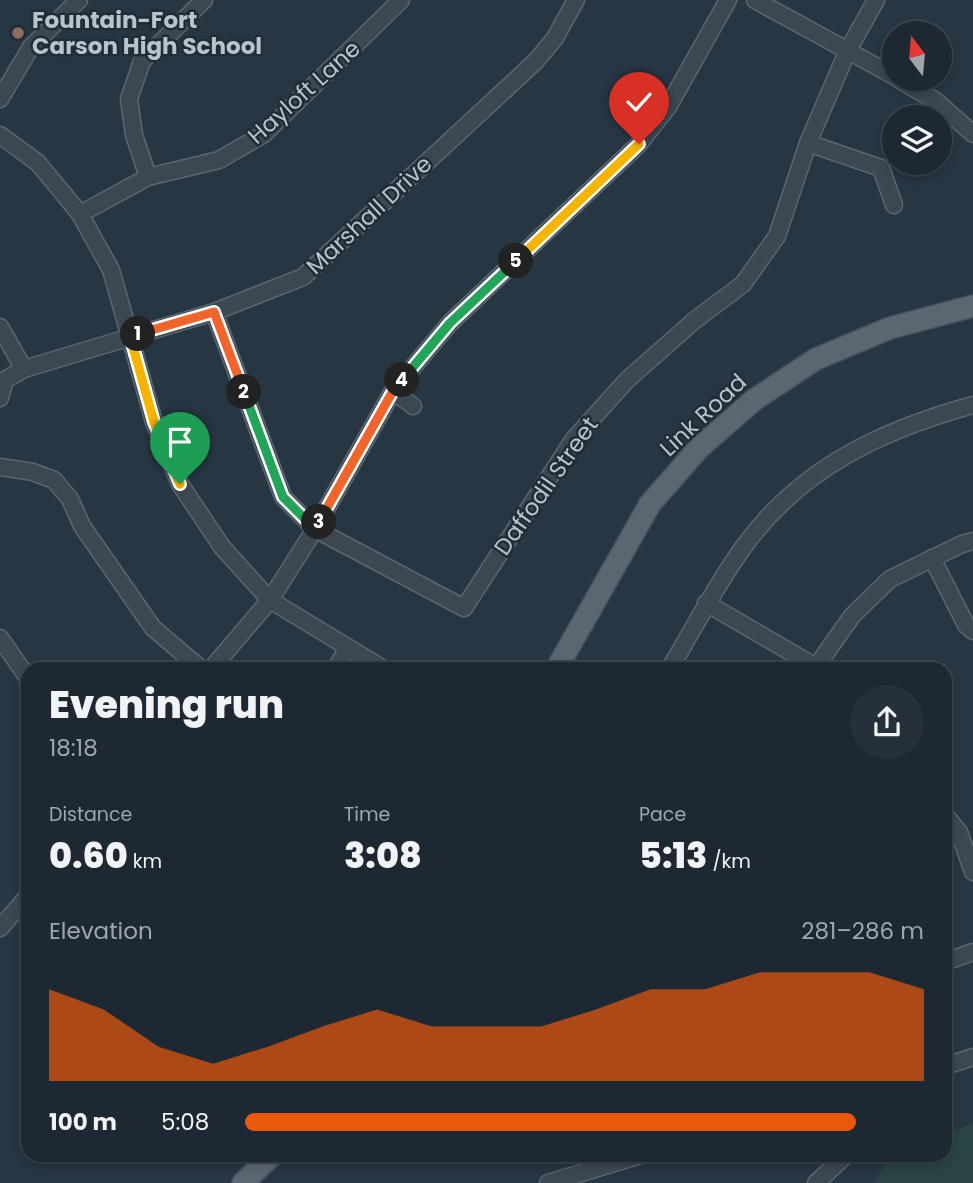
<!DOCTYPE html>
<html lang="en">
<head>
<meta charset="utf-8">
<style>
	body { margin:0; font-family:Poppins,sans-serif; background:#25303a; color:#f1f3f6; height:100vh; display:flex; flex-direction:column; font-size:26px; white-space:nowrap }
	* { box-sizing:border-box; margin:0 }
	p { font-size:23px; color:#a0a6ac }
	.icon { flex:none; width:38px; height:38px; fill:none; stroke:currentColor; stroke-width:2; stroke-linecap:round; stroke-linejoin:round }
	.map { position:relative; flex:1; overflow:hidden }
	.drawer { position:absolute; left:21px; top:662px; width:931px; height:500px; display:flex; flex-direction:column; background:#1d2832; border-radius:21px; box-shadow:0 4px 10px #0003,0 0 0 2px #3b444d }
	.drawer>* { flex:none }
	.needle { width:46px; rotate:344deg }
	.tools { position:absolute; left:882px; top:21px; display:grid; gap:14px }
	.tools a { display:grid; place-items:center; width:70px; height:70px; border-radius:50%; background:#1d2832; box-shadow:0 4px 10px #0003,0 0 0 2px #3b444d; font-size:35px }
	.pin { position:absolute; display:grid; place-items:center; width:60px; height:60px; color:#fff; margin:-72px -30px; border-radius:50% 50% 50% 0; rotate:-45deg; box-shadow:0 0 7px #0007 }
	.pin .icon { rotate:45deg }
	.km { position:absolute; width:35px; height:35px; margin:-18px; border-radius:50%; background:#222; color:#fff; font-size:19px; line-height:35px; text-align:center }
	.round { display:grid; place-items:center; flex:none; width:74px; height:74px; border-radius:37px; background:#25303a }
	.summary { display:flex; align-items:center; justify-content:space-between; height:119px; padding:0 28px }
	h1 { font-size:38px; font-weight:800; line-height:52px }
	.figures { display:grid; grid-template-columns:repeat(3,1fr); gap:10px; height:119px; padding:7px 28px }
	.figures div { display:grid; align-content:center }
	.figures b { font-size:35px; font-weight:800 }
	.figures small { font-size:19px; font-weight:400 }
	.figures p { font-size:19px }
	.chart { height:196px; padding:14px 28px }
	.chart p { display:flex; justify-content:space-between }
	.chart svg { width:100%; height:126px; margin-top:7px; fill:#ea580c; opacity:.7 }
	ul { padding:0 28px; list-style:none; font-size:23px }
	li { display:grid; grid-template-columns:112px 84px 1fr; align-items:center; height:52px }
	li i { height:18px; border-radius:9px; background:#ea580c }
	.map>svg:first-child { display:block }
</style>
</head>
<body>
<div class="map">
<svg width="973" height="1183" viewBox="0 0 973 1183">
	<rect width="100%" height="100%" fill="#273643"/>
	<polygon fill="#294443" points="973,1123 973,1183 873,1183 892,1155 945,1155 945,1134"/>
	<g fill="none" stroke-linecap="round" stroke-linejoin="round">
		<g stroke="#5a6670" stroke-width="19">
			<g id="minor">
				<polyline points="755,0 894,76"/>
				<polyline points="898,79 936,101 973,134"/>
				<polyline points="0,99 31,47 79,0"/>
				<polyline points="0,135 38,163 80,214 111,270 154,422 180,484 222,547 270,600 382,668"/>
				<polyline points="808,143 881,168 894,205"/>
				<polyline points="148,177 134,135 129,99 142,61 204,0"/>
				<polyline points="80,214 148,177 219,160 264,134 401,0"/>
				<polyline points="214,312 283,497 315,529 464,608 574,439 627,380 695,320 743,284 777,236 808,143 848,50 876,0"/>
				<polyline points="0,327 24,369"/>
				<polyline points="393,391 413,406"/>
				<polyline points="0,398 5,380 24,369 214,312 303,277 536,61 555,38 576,0"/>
				<polyline points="0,467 33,472 54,480 70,499 82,526 153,628 200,668"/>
				<polyline points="932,558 966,625 973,631"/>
				<polyline points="706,603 816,667 852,616 890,579 962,544 973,541"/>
				<polyline points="0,638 28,678"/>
				<polyline points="212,668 270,600 315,529 393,391 450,323 639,144 668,107 728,0"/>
				<polyline points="336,668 348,648"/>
				<path d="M 670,668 C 695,627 716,584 745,545 C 802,467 883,430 973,405"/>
				<polyline points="945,815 959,832 973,872"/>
				<polyline points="0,928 28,896"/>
				<polyline points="945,962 973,952"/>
				<polyline points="945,1066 973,1057"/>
				<polyline points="548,1183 641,1155"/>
				<polyline points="816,1183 846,1155"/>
			</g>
		</g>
		<g stroke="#45515c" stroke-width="24">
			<g id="major">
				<polyline points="557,668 650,504 699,448 754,400 816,359 890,328 973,306"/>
				<polyline points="243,1183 272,1155"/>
			</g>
		</g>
		<use href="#minor" stroke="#3b4852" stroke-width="16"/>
		<use href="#major" stroke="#596772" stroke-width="21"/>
	</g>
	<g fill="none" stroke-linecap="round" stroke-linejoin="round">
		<g stroke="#fff" stroke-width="14">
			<polyline id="split-1" points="138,334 130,336 154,422 180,484"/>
		</g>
		<g stroke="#fff" stroke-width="14">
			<polyline id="split-2" points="138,334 214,312 244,392"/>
		</g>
		<g stroke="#fff" stroke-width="14">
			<polyline id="split-3" points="244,392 283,497 315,529 319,522"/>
		</g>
		<g stroke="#fff" stroke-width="14">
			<polyline id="split-4" points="319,522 393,391 402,380"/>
		</g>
		<g stroke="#fff" stroke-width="14">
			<polyline id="split-5" points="402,380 450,323 516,261"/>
		</g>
		<g stroke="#fff" stroke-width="14">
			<polyline id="split-6" points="516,261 639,144"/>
		</g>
		<use href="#split-1" stroke="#f5b400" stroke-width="9"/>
		<use href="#split-2" stroke="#f0652b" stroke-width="9"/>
		<use href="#split-3" stroke="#22a559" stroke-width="9"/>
		<use href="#split-4" stroke="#f0652b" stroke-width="9"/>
		<use href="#split-5" stroke="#22a559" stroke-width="9"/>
		<use href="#split-6" stroke="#f5b400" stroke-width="9"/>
	</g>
	<circle fill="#8d6e63" stroke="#202d38" stroke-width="2.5" cx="18" cy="33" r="7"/>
	<g text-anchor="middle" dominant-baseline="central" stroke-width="5" stroke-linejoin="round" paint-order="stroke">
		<g font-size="23" font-weight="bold" fill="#b9c3cc" stroke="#202d38" text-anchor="start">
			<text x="32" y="20">Fountain-Fort<tspan x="32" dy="26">Carson High School</tspan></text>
		</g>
		<g font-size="23" fill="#b9c3cc" stroke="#202d38">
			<text transform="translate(304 92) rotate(-42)">Hayloft Lane</text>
			<text transform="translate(369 215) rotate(-43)">Marshall Drive</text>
			<text transform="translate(703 415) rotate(-43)">Link Road</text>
			<text transform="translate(546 486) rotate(-55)">Daffodil Street</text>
		</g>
	</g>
</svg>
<div class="tools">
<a><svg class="needle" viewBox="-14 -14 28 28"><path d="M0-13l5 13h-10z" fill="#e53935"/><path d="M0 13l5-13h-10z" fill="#a0a6ac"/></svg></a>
<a><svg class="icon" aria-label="layers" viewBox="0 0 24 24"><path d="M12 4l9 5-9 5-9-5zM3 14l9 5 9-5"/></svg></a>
</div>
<div class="pin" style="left:180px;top:484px;background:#1e9e55"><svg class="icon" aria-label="arrive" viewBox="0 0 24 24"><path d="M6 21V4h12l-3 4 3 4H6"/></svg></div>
<div class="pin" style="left:639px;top:144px;background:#d93025"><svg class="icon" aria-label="check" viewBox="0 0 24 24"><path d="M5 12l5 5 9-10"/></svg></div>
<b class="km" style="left:138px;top:334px">1</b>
<b class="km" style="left:244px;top:392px">2</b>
<b class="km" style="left:319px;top:522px">3</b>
<b class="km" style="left:402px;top:380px">4</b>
<b class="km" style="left:516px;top:261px">5</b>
<section class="drawer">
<div class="summary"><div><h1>Evening run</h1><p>18:18</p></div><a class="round"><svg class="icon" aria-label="share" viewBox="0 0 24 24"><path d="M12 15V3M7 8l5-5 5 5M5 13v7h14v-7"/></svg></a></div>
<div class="figures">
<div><p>Distance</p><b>0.60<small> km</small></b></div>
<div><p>Time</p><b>3:08</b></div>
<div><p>Pace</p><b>5:13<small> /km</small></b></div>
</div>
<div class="chart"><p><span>Elevation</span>281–286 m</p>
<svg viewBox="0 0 160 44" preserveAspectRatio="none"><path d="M0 44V12L10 19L20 32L30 38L40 32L50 25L60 19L70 25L80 25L90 25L100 19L110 12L120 12L130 6L140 6L150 6L160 12V44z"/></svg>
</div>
<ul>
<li><b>100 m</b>5:08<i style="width:90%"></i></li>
</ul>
</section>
</div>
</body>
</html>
